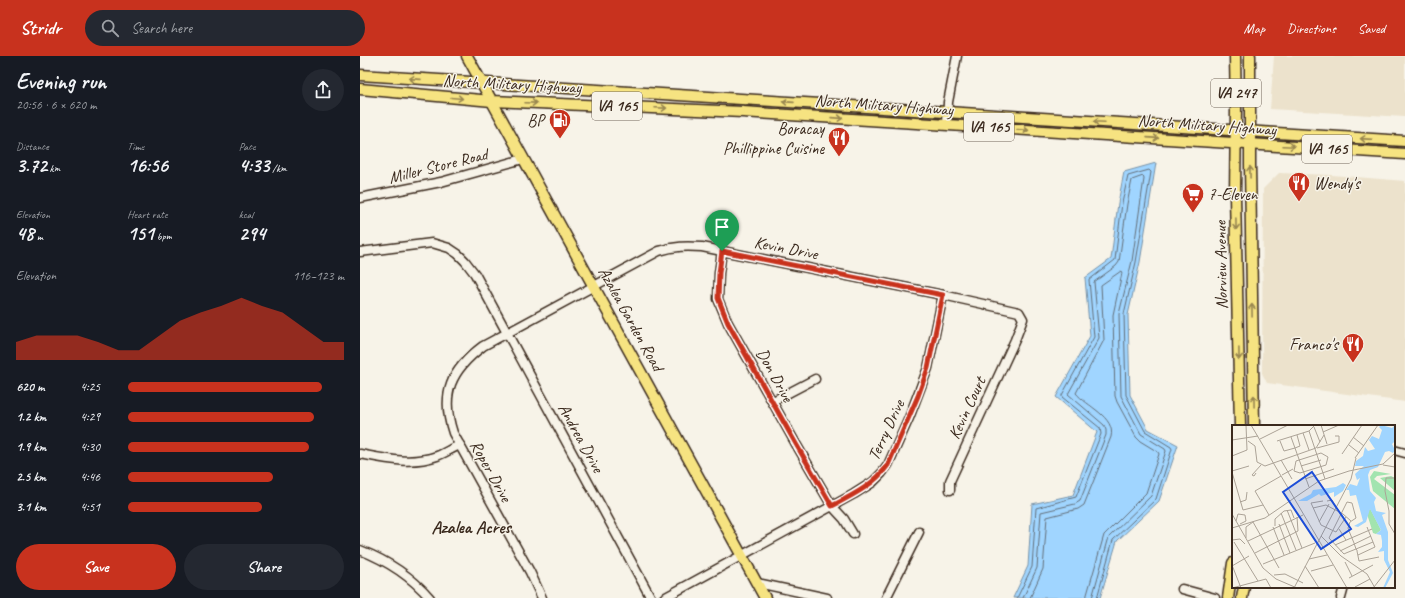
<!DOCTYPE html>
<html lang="en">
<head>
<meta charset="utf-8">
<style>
	body { margin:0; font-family:Caveat,sans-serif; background:#242831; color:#f1f3f6; height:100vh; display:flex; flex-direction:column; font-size:15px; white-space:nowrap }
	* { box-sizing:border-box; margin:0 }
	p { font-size:13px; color:#9ea1a6 }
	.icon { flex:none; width:22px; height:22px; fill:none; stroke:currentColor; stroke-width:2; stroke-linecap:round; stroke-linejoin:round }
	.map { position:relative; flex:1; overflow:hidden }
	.drawer { display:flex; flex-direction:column; background:#171b24; width:360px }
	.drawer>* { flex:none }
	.pin { position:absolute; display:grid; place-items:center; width:34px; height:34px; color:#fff; margin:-41px -17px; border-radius:50% 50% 50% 0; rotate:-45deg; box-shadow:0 0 4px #0007 }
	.pin .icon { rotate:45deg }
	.round { display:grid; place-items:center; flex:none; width:42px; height:42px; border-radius:21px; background:#242831 }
	.head { display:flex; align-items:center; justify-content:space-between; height:68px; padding:0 16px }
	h1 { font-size:22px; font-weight:600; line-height:30px }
	.stats { display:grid; grid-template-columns:repeat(3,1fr); gap:6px; height:68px; padding:4px 16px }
	.stats div { display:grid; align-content:center }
	.stats b { font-size:20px; font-weight:600 }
	.stats small { font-size:11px; font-weight:400 }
	.stats p { font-size:11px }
	.chart { height:112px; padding:8px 16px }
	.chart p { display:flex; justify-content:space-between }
	.chart svg { width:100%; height:72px; margin-top:4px; fill:#c8321e; opacity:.7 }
	.action { display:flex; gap:8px; margin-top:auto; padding:8px 16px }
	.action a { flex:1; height:46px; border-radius:24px; background:#c8321e; color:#fff; font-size:16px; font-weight:600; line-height:46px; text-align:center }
	.action a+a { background:#242831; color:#f1f3f6 }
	ul { padding:0 16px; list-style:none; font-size:13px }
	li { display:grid; grid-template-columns:64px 48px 1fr; align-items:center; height:30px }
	li i { height:10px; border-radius:5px; background:#c8321e }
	header { display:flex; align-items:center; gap:24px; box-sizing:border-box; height:56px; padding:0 20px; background:#c8321e; color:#fff }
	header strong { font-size:19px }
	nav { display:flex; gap:22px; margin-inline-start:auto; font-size:14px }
	.search { width:280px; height:36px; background:#242831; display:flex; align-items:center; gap:10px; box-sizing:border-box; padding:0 14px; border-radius:22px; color:#9ea1a6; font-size:15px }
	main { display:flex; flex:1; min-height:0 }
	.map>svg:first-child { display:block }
</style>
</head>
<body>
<header>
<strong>Stridr</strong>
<div class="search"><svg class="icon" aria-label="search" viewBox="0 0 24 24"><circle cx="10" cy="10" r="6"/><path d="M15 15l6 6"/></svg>Search here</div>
<nav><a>Map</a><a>Directions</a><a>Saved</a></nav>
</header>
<main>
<section class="drawer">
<div class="head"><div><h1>Evening run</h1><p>20:56 · 6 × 620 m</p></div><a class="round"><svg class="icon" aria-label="share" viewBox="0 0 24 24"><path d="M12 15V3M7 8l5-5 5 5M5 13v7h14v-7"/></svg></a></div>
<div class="stats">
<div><p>Distance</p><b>3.72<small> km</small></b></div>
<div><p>Time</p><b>16:56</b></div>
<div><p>Pace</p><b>4:33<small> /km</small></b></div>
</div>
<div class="stats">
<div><p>Elevation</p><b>48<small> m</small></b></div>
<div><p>Heart rate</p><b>151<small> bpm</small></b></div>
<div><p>kcal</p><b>294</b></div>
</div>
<div class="chart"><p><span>Elevation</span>116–123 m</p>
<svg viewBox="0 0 160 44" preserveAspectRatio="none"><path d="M0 44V33L10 29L20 29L30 29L40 33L50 38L60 38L70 29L80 20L90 15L100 11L110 6L120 11L130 15L140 24L150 33L160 33V44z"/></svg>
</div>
<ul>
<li><b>620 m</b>4:25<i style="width:90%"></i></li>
<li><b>1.2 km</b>4:29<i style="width:86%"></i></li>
<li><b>1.9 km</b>4:30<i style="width:84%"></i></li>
<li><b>2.5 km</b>4:46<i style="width:67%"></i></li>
<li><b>3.1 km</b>4:51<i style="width:62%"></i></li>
</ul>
<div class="action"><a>Save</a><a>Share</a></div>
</section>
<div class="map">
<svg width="1045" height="542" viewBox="0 0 1045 542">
	<rect width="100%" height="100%" fill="#f7f3e8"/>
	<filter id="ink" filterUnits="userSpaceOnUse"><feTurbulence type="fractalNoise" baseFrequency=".025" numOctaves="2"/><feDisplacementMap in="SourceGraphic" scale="8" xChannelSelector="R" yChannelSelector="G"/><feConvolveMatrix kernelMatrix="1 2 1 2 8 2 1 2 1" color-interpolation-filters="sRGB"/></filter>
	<g filter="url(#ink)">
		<g fill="#ece2cc">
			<polygon points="914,0 1045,0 1045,61 910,53"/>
			<polygon points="919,117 972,119 1045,125 1045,346 907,327 902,317 903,133"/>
		</g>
		<polygon fill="#a0d5ff" stroke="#7891a5" points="796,107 780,206 768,259 770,339 788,373 818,389 799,445 757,485 740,542 653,542 668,510 672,448 713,439 737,376 696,341 730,280 725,222 751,203 758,147 764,116"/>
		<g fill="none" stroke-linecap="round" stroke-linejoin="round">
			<g stroke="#636e78" stroke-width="1">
				<polyline points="657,542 672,511 676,452 716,441 741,378 740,372 702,341 702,339 734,281 729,224 755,204 762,147 768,120 789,114 791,116 776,206 764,258 766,339 785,375 811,391 812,393 796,443 753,484 737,542"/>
				<polyline points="663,542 677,512 681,456 715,448 720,445 746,379 746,374 744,369 708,338 739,282 734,226 756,210 759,206 767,148 772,124 783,120 784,123 772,205 759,258 761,340 781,378 805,393 806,395 791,440 749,481 732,542"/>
				<path d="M 670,542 L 683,513 L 687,461 L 718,453 L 724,449 L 751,381 C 756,361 726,350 716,337 L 744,284 L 741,229 L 761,215 L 762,217 L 753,259 L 755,340 L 757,346 L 776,381 L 780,385 L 798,396 L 799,398 L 786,437 L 744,479 L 726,542"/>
			</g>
			<g stroke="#3b2a1e" stroke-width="11">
				<g id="minor">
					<polyline points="587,69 588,46 597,0"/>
					<polyline points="0,142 81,126 163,103"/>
					<polyline points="362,195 359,217 358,243 368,267 436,388 472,450 484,463 493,478"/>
					<polyline points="0,196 72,187 89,192 98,198 105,205 115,218 291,542"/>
					<polyline points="413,345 455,323"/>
					<polyline points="1034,394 1045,397"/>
					<path d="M 0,398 C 26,403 51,409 77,400 C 85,397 92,392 100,389"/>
					<path d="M 0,494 C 28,505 50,519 70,542"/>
					<polyline points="397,527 467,542"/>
					<polyline points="822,533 855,542"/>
					<path d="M 182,542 L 170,516 L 93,377 C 80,338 91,314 123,290 L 299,195 C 315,190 326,190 342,191 L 583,239 L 659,256 L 663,263 L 655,284 L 590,425 L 590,434"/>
					<polyline points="304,542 494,438 513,426 522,417 528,409 549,362 568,312 583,239"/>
					<polyline points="526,542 559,476"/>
					<polyline points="981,542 984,531"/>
				</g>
			</g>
			<g stroke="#3b2a1e" stroke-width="13">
				<g id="major">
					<polyline points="107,0 405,542"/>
					<polyline points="875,0 876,52 875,139 880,370"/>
					<polyline points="890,0 890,108 894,370"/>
					<polyline points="0,19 1045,85"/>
					<polyline points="0,33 132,45 383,56 1045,98"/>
					<polyline points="868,542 873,507"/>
					<polyline points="882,542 884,531"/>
				</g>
			</g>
			<use href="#minor" stroke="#f7f3e8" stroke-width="8"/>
			<use href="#major" stroke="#f6e381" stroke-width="10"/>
		</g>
		<defs><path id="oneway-shaft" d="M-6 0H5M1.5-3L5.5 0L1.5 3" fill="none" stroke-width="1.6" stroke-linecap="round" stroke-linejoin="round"/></defs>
		<g stroke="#988650">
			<use href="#oneway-shaft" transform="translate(55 23) rotate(-176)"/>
			<use href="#oneway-shaft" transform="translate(97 42) rotate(5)"/>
			<use href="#oneway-shaft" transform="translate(428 46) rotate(-176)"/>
			<use href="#oneway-shaft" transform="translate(171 47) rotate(2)"/>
			<use href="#oneway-shaft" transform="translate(301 52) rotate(2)"/>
			<use href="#oneway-shaft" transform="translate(477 62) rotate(4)"/>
			<use href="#oneway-shaft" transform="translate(739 66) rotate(-177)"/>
			<use href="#oneway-shaft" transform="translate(663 74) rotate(4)"/>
			<use href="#oneway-shaft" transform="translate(793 82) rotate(4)"/>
			<use href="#oneway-shaft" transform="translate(1006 83) rotate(-176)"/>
			<use href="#oneway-shaft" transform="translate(929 90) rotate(3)"/>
			<use href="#oneway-shaft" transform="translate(890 116) rotate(-91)"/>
			<use href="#oneway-shaft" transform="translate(876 168) rotate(89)"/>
			<use href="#oneway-shaft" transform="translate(892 254) rotate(-91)"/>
			<use href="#oneway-shaft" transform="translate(879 298) rotate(89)"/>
			<use href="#oneway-shaft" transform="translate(894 345) rotate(-91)"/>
		</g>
	</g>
	<g fill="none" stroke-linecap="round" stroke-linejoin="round" filter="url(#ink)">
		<g stroke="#fff" stroke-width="8">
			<path id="route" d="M 362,195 L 583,239 L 568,312 L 558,340 L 528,409 C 514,429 493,439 472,450 L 436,388 L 368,267 L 358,242 L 359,217 Z"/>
		</g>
		<use href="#route" stroke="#c8321e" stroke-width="5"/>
	</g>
	<defs>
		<g id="fuel-pin" transform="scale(1.15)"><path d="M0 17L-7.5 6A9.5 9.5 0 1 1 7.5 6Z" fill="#c8321e" stroke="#f7f3e8"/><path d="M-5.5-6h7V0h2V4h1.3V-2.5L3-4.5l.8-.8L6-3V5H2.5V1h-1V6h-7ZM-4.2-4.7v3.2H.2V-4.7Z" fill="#fff"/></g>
		<g id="restaurant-pin" transform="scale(1.15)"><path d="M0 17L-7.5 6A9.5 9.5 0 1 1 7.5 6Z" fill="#c8321e" stroke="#f7f3e8"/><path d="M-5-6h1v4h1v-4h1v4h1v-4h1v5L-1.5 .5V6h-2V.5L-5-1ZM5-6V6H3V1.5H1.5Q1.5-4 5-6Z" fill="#fff"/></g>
		<g id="supermarket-pin" transform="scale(1.15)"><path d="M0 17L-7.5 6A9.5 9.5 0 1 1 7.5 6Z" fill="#c8321e" stroke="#f7f3e8"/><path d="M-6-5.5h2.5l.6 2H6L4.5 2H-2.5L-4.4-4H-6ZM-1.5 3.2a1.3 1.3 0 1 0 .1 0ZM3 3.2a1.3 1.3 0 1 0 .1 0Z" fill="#fff"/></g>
	</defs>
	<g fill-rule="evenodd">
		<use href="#fuel-pin" x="200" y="64"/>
		<use href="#restaurant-pin" x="479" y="82"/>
		<use href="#restaurant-pin" x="939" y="127"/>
		<use href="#supermarket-pin" x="833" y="138"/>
		<use href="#restaurant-pin" x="993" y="288"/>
	</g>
	<g text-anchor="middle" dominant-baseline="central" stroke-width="3" stroke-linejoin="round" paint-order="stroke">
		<g fill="#f7f3e8" stroke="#73665b" stroke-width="1">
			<rect x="851" y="23" width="50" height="28" rx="3"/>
			<rect x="232" y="36" width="50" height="28" rx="3"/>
			<rect x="604" y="57" width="50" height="28" rx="3"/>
			<rect x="942" y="79" width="50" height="28" rx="3"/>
		</g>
		<g font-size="16" font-weight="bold" fill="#3b2a1e">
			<text x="876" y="37">VA 247</text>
			<text x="257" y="50">VA 165</text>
			<text x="629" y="71">VA 165</text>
			<text x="967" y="93">VA 165</text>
		</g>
		<g font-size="17" fill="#3b2a1e" stroke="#f7f3e8">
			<text transform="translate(152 28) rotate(3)">North Military Highway</text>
			<text transform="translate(524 49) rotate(4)">North Military Highway</text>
			<text transform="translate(847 69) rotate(4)">North Military Highway</text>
			<text transform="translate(78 110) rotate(-14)">Miller Store Road</text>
			<text transform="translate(426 192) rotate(11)">Kevin Drive</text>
			<text transform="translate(861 209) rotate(-91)">Norview Avenue</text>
			<text transform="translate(271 263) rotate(61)">Azalea Garden Road</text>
			<text transform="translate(415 319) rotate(61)">Don Drive</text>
			<text transform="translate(607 352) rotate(-65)">Kevin Court</text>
			<text transform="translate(526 374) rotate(-65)">Terry Drive</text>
			<text transform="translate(221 382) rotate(61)">Andrea Drive</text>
			<text transform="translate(131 415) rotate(61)">Roper Drive</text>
		</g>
		<g font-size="17" fill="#3b2a1e" stroke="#f7f3e8" text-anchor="end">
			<text x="184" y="64">BP</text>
			<text x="464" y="72">Boracay<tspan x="464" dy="20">Phillippine Cuisine</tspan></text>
			<text x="954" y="127" text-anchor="start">Wendy's</text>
			<text x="848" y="138" text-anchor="start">7-Eleven</text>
			<text x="978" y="288">Franco's</text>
		</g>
		<g font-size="18" font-weight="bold" fill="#3b2a1e" stroke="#f7f3e8">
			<text x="111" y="471">Azalea Acres</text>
		</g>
	</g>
	<g transform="translate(872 369)">
		<rect width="163" height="163" fill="#f7f3e8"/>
		<path d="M 142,46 L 159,49 L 145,51 L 142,54 L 163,70 L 163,84 L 141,66 L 138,52 ZM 159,51 L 163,53 L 163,66 L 148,53 ZM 138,83 L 149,105 L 144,109 L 141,108 L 135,89 Z" fill="#a2e4af"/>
		<path d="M 149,0 L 160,3 L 163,0 L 163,16 L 160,19 L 163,25 L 161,28 L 157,26 L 153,27 L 146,42 L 138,45 L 136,50 L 138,66 L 144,73 L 142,77 L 144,86 L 154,88 L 150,90 L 156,107 L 156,135 L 161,148 L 153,163 L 151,163 L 158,147 L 152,135 L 152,126 L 146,127 L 150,122 L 150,116 L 149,110 L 144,109 L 149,105 L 138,84 L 134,97 L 126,102 L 122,101 L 131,96 L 124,70 L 118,71 L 117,65 L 114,65 L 118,59 L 125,61 L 128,53 L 125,55 L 123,49 L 132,41 L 123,41 L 124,36 L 131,31 L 133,22 L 136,26 L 143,24 L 137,15 L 140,11 L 147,14 L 150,5 L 147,2 ZM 111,58 L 114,60 L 111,66 L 102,72 L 102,67 L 89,71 L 87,69 L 75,76 L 66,76 L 79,69 L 81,65 L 104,62 Z" fill="#a0d5ff"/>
		<path fill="none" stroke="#aca397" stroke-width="1" d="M 19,0 L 115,163M 89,0 L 95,19M 82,2 L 88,17M 77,6 L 93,54M 91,7 L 107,0M 71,8 L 77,25M 59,12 L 77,62M 121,12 L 132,21M 28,14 L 56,0M 0,15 L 26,11M 16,16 L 23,21 L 25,37 L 33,41 L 84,23 L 92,10M 45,16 L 77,6 L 83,0M 48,16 L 52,26 L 63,23 L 68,21 L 65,10M 117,20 L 127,28M 85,23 L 107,17 L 107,11 L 103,11M 89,28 L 96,32 L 94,40 L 68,48 L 62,46 L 64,36 ZM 110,29 L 130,0M 0,31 L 15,25 L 14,0M 123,33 L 146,0M 49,35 L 60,54M 151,40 L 163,42M 69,41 L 89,35M 0,46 L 17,41M 0,47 L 11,85M 24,48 L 22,51 L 20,50 L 29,40M 50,50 L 61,44M 163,53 L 154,53 L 153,66 L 157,86 L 157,99 L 163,109M 73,54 L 102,44M 91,76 L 79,78 L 89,100 L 104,107 L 114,92M 95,76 L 100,75 L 104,83M 8,77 L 14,75 L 15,67M 81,83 L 94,80 L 111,89 L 119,96M 11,85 L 31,80M 55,85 L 70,123M 49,88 L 64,125M 0,89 L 31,143 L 44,154 L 65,163M 37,90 L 23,66 L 49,51M 4,96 L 6,89 L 13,90 L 14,96 L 8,99M 21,97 L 47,143M 87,97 L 97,79M 47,99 L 58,128M 43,101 L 43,94 L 52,86 L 59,85 L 62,93M 41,102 L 52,130M 0,103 L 33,93 L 87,56 L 117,46 L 151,39 L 163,28M 107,104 L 114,115M 89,111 L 109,131 L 135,149 L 143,163M 14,113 L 14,102 L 21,97M 0,115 L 8,114 L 13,119M 16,116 L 71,90M 2,117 L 26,156M 141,117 L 124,124 L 114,128 L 112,129 L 97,113 L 115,77 L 120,78 L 124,93 L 118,97 L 116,103 L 117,106 L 122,118 L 124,124 L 125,125 L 125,126 L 127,136 L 147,132M 103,120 L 140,104M 108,126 L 139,111M 23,128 L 66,106 L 65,92M 126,130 L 143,122 L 135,102M 77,134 L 95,130M 113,137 L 120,151M 31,139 L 83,118M 0,140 L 9,163M 0,141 L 17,131M 73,141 L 87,163M 79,146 L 101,140M 42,150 L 53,149 L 71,158M 117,153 L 141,140M 123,162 L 138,154M 142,162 L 163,135M 0,163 L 34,154 L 39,163M 62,163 L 119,54 L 124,33"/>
		<path fill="#1d4ed8" fill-opacity="0.15" stroke="#1d4ed8" stroke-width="2" d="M 80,47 L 119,104 L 89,124 L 51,67 Z"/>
		<rect width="163" height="163" fill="none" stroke="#3b2a1e" stroke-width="2"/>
	</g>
</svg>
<div class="pin" style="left:362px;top:195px;background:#1e9e55"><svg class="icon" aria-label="arrive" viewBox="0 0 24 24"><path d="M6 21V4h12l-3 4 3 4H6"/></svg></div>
</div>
</main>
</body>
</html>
